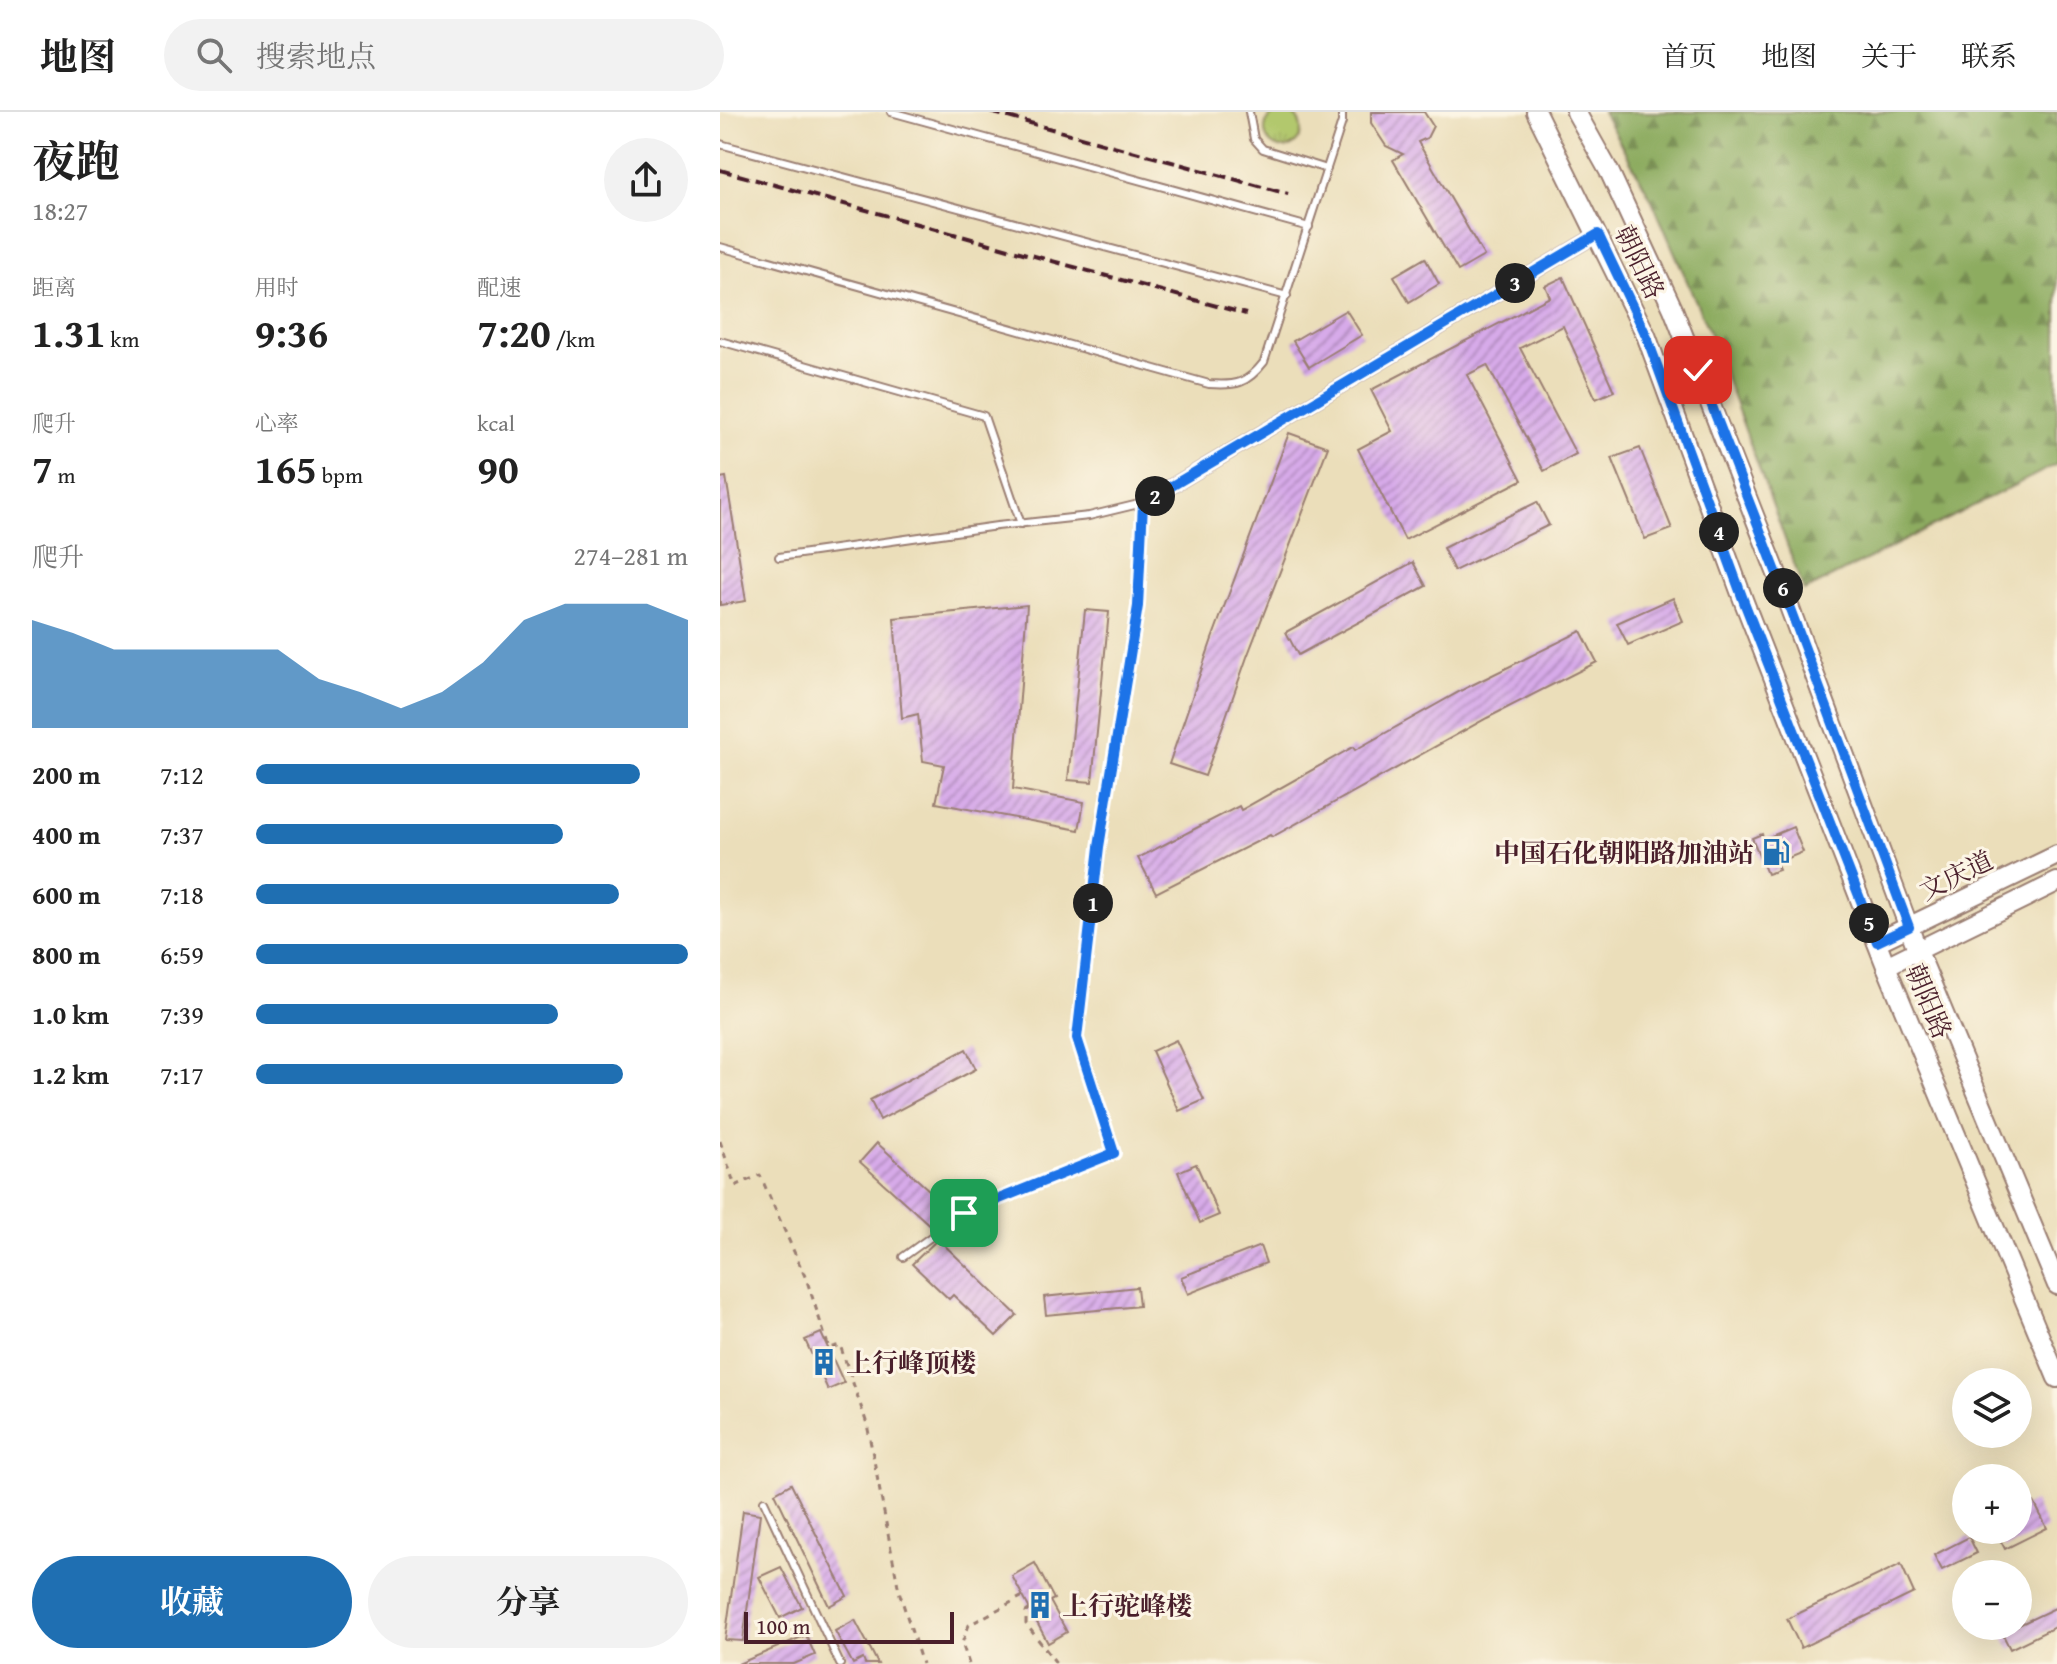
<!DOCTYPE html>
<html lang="zh">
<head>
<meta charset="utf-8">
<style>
	body { margin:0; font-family:"Gentium Book Plus","Noto Serif SC",serif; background:#f2f2f2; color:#222; height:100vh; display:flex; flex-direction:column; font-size:30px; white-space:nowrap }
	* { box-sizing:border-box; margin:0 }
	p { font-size:26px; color:#767676 }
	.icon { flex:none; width:44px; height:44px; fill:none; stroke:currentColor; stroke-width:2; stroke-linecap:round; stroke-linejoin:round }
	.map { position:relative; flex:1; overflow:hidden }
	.drawer { display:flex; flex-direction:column; background:#fff; width:720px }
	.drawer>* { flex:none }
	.fabs { position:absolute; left:1232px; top:1256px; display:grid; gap:16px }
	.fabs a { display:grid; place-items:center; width:80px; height:80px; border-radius:50%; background:#fff; box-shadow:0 8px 32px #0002; font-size:40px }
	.scale { position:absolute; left:24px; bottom:20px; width:210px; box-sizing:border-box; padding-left:8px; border:4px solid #4a1f2b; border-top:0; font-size:22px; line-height:28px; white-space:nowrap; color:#4a1f2b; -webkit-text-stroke:6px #fcf5e5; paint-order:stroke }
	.pin { position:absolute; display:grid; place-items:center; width:68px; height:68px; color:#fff; margin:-34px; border-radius:16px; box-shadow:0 4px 12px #0006 }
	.km { position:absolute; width:40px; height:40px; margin:-20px; border-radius:50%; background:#222; color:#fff; font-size:22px; line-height:40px; text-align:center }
	.round { display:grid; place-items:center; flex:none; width:84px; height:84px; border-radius:42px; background:#f2f2f2 }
	.overview { display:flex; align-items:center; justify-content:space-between; height:136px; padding:0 32px }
	h1 { font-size:44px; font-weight:700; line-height:60px }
	.figures { display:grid; grid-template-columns:repeat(3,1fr); gap:12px; height:136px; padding:8px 32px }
	.figures div { display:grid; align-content:center }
	.figures b { font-size:40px; font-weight:700 }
	.figures small { font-size:22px; font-weight:400 }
	.figures p { font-size:22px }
	.chart { height:224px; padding:16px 32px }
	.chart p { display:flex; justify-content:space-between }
	.chart svg { width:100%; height:144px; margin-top:8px; fill:#1f6fb2; opacity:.7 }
	.action { display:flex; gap:16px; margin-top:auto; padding:16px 32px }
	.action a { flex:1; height:92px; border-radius:48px; background:#1f6fb2; color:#fff; font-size:32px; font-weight:700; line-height:92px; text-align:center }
	.action a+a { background:#f2f2f2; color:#222 }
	ul { padding:0 32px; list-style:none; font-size:26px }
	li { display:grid; grid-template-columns:128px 96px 1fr; align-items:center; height:60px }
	li i { height:20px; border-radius:10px; background:#1f6fb2 }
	header { display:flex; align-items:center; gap:48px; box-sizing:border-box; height:112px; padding:0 40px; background:#fff; border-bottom:2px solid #e0e0e0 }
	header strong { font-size:38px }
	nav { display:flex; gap:44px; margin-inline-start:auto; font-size:28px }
	.search { width:560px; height:72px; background:#f2f2f2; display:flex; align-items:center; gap:20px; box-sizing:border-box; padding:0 28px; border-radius:44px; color:#767676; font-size:30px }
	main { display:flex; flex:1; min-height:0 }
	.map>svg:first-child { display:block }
</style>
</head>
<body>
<header>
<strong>地图</strong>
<div class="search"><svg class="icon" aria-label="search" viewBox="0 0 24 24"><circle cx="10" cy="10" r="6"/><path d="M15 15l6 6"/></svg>搜索地点</div>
<nav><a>首页</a><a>地图</a><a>关于</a><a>联系</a></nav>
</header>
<main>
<section class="drawer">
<div class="overview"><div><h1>夜跑</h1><p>18:27</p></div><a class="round"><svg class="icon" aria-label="share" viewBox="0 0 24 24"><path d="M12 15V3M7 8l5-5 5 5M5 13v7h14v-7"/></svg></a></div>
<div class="figures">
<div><p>距离</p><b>1.31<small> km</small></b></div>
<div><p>用时</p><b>9:36</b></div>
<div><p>配速</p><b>7:20<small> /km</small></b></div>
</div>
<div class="figures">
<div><p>爬升</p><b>7<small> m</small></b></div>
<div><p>心率</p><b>165<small> bpm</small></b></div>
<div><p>kcal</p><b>90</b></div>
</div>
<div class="chart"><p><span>爬升</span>274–281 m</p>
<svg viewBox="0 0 160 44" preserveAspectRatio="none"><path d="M0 44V11L10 15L20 20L30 20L40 20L50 20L60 20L70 29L80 33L90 38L100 33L110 24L120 11L130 6L140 6L150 6L160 11V44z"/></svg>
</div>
<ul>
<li><b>200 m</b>7:12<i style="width:89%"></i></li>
<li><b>400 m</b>7:37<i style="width:71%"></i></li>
<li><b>600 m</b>7:18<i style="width:84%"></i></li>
<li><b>800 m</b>6:59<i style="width:100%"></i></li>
<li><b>1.0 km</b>7:39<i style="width:70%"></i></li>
<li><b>1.2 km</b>7:17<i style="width:85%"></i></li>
</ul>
<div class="action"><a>收藏</a><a>分享</a></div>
</section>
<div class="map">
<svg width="1337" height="1552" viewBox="0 0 1337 1552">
	<defs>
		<pattern id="grass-tufts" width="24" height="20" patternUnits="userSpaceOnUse" patternTransform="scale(2)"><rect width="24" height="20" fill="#b2c86d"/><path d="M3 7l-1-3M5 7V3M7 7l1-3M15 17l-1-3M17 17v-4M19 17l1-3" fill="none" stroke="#9bab5f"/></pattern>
		<pattern id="forest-firs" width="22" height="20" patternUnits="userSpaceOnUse" patternTransform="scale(2)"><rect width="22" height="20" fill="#8dac60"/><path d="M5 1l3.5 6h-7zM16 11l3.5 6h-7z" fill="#758b4f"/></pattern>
		<pattern id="building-hatch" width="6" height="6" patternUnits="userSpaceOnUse" patternTransform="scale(2)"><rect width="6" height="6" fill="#d7aae9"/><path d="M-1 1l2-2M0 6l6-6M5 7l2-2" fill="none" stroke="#b08abd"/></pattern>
	</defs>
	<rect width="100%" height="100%" fill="#fcf5e5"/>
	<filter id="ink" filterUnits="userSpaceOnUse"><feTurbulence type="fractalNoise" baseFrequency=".0125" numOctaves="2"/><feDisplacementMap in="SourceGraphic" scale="16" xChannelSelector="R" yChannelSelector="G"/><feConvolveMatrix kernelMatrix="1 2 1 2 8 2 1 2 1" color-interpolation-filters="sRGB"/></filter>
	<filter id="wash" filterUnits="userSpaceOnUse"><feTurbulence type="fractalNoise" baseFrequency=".006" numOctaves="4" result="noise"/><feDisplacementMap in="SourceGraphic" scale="32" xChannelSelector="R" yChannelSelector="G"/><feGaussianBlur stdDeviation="1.8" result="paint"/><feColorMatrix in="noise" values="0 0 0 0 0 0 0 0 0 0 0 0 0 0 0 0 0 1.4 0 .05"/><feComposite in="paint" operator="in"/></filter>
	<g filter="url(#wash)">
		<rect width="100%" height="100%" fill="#ebdeba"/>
		<circle fill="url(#grass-tufts)" stroke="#7e744c" stroke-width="2" cx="563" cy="18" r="18"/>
		<polygon fill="url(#forest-firs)" stroke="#6c6646" stroke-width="2" points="883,0 1337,0 1337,352 1084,479 990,222 931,86"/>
		<g id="blocks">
			<g fill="url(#building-hatch)">
				<polygon points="651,0 704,0 713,14 707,26 698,30 764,144 738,159 673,48 683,42 666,34 651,11"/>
				<polygon points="705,146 719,172 689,190 674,164"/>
				<polygon points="843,165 894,279 876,287 843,214 800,236 856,342 824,359 767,253 747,263 802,368 685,428 638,337 672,319 651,278 830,185 825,174"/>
				<polygon points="626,198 642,223 589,255 573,229"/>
				<polygon points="569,321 608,335 527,545 485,664 449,652 492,527"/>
				<polygon points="920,336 952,417 925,427 892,346"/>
				<polygon points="6,365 26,489 0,493 0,366"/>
				<polygon points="817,390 829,413 734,459 723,436"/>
				<polygon points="693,450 706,474 578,543 566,520"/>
				<polygon points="953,486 963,509 908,533 897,511"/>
				<polygon points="307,493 293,677 364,690 359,718 216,691 224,653 203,649 198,602 182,606 174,506"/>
				<polygon points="365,498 389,500 372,670 348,668"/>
				<polygon points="861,519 877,550 767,606 552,725 550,723 436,781 418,746 519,694 521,698 633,635 635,638 746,576"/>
				<polygon points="1073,715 1083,740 1056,751 1059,758 1047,762 1032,726 1042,722 1044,727"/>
				<polygon points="456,928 484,988 459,999 432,939"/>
				<polygon points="246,937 256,957 160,1008 150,988"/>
				<polygon points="157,1031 231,1098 213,1116 140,1050"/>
				<polygon points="476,1052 499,1103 480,1111 458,1060"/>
				<polygon points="218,1127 297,1203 276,1224 233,1183 229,1187 192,1152"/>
				<polygon points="540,1134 546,1151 468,1182 461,1165"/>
				<polygon points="417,1175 419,1194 326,1203 324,1185"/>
				<polygon points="101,1221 124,1271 108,1278 85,1228"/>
				<polygon points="71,1372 127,1484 109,1494 55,1381"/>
				<polygon points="1314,1390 1327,1416 1285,1437 1275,1418 1298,1418 1298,1397"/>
				<polygon points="23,1399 40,1402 23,1529 5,1528"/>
				<polygon points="1249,1425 1257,1441 1222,1458 1214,1443"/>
				<polygon points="315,1451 334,1487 330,1489 347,1520 328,1531 292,1464"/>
				<polygon points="1181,1452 1194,1481 1081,1536 1067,1507"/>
				<polygon points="61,1455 82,1495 60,1506 39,1465"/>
				<polygon points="1337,1495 1337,1514 1290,1537 1282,1521"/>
				<polygon points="135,1508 151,1538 158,1552 145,1552 143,1547 133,1552 115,1519"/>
				<polygon points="86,1523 95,1543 74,1552 18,1552"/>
			</g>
		</g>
	</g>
	<g filter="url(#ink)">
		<use href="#blocks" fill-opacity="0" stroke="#9a7e72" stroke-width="2"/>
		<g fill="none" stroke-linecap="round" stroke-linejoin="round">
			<g stroke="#9a7e72" stroke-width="10">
				<g id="lane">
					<polyline points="171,0 589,115"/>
					<polyline points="529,0 534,27 543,37 607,57"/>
					<polyline points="0,32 567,184"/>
					<path d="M 0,135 L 489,272 C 516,274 527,272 544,250 L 622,10 L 622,0"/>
					<polyline points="0,229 264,304 301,412"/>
					<polyline points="59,445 277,414 369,404 423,391 418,494 379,735 357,926 394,1041 244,1101 183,1145"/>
					<polyline points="44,1389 120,1552"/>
				</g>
			</g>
			<g stroke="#9a7e72" stroke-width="16">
				<polyline id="street" points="423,391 878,122"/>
			</g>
			<g stroke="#9a7e72" stroke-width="22">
				<g id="secondary">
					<polyline points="816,0 926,223 1024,490 1166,854 1337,1266"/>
					<polyline points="856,0 890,61 953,197 1057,462 1197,837 1337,1173"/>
					<polyline points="1157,830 1337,743"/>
					<polyline points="1166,854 1337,770"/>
				</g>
			</g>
			<g stroke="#9a7e72" stroke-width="3" stroke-dasharray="6 6" stroke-linecap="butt">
				<polyline points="0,1029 15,1074 40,1063 87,1169 109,1236 120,1233 147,1312 179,1479 202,1552"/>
				<polyline points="310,1497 306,1500 306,1512 337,1552"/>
				<polyline points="249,1552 242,1531 249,1513 303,1484"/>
			</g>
			<use href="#lane" stroke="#fff" stroke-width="6"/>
			<use href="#street" stroke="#fff" stroke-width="12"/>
			<use href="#secondary" stroke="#fff" stroke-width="18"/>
			<g stroke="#4a1f2b" stroke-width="4" stroke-dasharray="12 6" stroke-linecap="butt">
				<polyline points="270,0 568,82"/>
				<polyline points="0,58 526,202"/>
			</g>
		</g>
	</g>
	<g fill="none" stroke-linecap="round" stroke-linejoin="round" filter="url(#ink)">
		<g stroke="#fff" stroke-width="16">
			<polyline id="route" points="244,1101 394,1041 357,926 379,735 418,494 423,391 878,122 926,223 1024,490 1157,830 1189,815 1057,462 978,258"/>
		</g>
		<use href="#route" stroke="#1a73e8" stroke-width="10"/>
	</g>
	<defs>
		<g id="fuel-bare" transform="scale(2.16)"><path d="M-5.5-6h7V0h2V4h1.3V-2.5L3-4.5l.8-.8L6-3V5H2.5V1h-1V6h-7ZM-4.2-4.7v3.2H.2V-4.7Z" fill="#1f6fb2" stroke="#fcf5e5" stroke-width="2.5" paint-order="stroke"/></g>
		<g id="building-bare" transform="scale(2.16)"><path d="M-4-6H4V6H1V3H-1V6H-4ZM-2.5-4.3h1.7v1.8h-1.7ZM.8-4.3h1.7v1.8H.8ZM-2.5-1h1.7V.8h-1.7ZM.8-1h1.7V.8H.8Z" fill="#1f6fb2" stroke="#fcf5e5" stroke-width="2.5" paint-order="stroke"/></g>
	</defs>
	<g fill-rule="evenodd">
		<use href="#fuel-bare" x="1056" y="740"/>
		<use href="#building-bare" x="104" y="1250"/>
		<use href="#building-bare" x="320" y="1493"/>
	</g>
	<g text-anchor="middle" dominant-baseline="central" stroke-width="6" stroke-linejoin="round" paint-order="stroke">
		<g font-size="26" fill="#4a1f2b" stroke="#fcf5e5">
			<text transform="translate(920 150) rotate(64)">朝阳路</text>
			<text transform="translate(1236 763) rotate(-26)">文庆道</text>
			<text transform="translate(1209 889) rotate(67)">朝阳路</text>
		</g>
		<g font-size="26" font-weight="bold" fill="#4a1f2b" stroke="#fcf5e5" text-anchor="start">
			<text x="1034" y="740" text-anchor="end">中国石化朝阳路加油站</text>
			<text x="126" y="1250">上行峰顶楼</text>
			<text x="342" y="1493">上行驼峰楼</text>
		</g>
	</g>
</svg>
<div class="fabs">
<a><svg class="icon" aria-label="layers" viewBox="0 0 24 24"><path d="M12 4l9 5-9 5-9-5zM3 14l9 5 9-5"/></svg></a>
<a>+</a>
<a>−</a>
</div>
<div class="scale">100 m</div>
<div class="pin" style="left:244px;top:1101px;background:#1e9e55"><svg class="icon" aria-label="arrive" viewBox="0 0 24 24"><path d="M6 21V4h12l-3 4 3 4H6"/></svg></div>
<div class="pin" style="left:978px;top:258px;background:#d93025"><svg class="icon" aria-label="check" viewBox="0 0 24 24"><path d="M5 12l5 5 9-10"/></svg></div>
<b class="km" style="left:373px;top:791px">1</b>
<b class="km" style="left:435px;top:384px">2</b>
<b class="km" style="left:795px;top:171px">3</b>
<b class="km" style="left:999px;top:420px">4</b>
<b class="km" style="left:1149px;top:811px">5</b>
<b class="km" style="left:1063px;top:476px">6</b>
</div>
</main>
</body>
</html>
